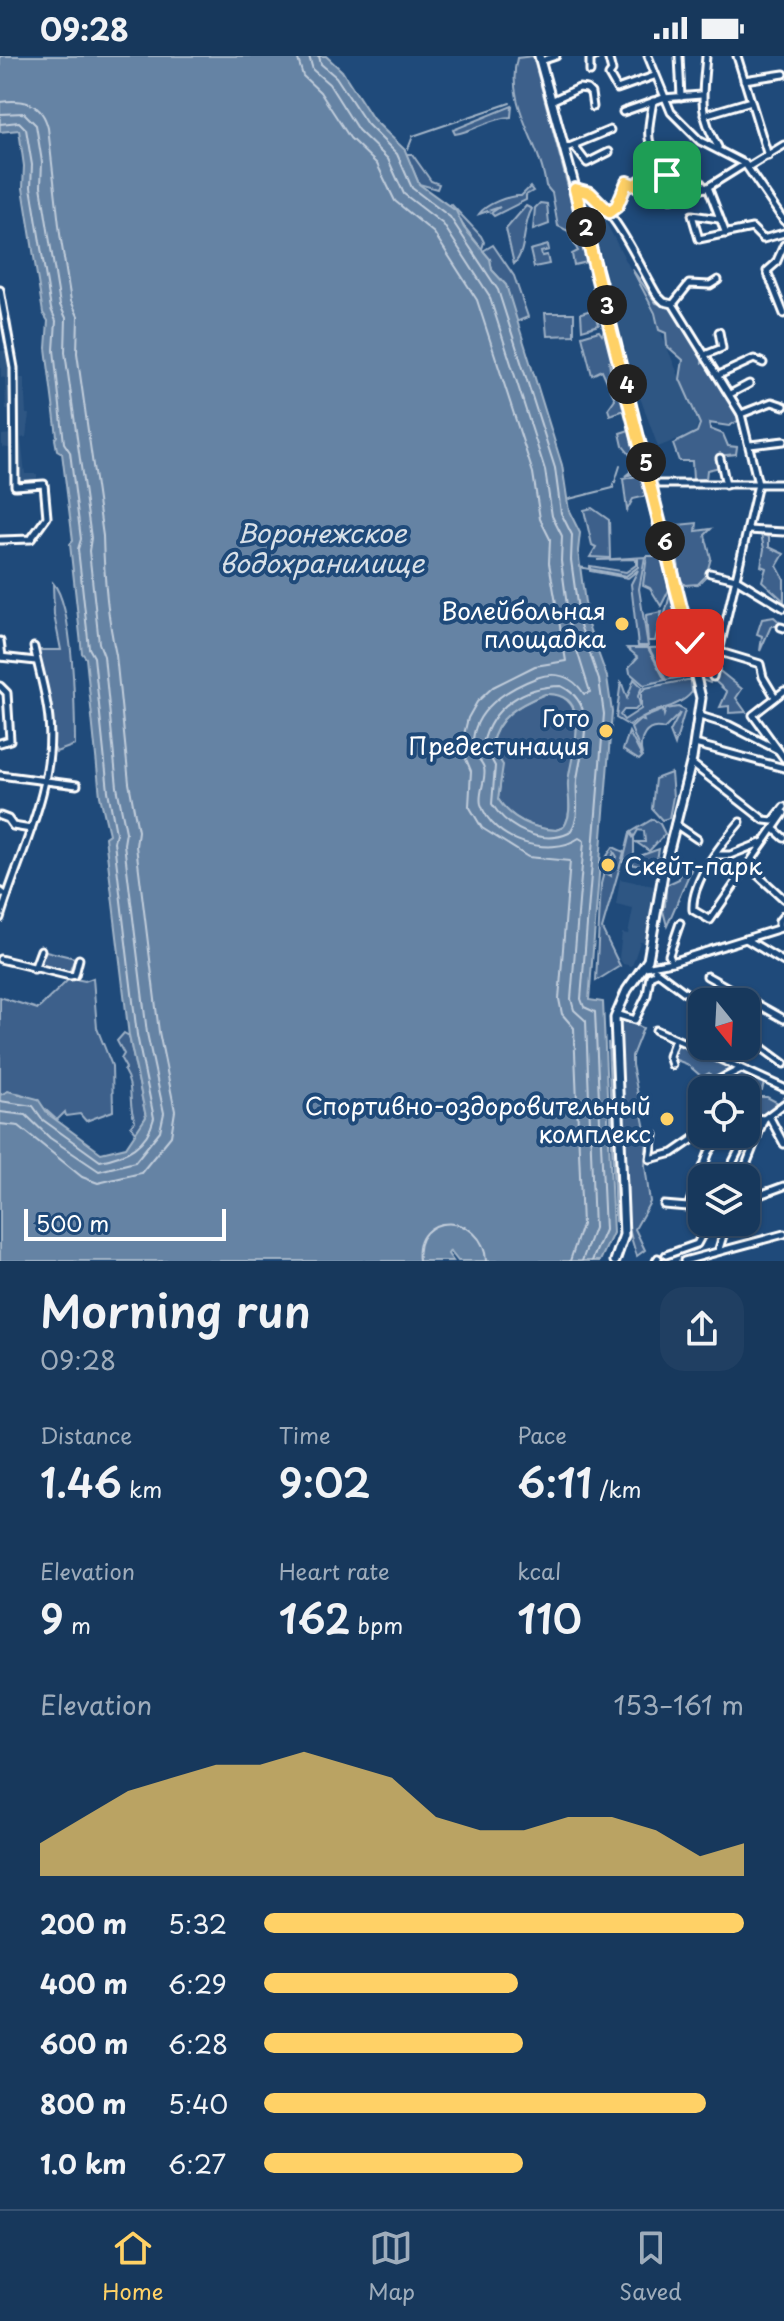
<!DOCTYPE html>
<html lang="en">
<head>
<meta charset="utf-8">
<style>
	body { margin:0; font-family:"Playpen Sans",sans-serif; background:#203f62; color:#f1f3f6; height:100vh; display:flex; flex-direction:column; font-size:30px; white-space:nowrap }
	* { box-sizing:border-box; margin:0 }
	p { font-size:26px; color:#9eacbb }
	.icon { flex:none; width:44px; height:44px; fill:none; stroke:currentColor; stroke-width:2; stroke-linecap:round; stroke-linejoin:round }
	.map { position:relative; height:1205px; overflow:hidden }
	.side { display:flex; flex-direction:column; background:#17385c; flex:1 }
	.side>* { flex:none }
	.needle { width:52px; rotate:162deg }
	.controls { position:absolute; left:688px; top:932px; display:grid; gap:16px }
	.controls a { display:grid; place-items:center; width:72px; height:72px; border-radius:16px; background:#17385c; box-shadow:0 2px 6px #0004,0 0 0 2px #365272; font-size:40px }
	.scale { position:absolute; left:24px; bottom:20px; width:202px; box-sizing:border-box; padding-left:8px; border:4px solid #fff; border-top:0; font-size:22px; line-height:28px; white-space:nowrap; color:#fff; -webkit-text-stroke:6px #1f4a7a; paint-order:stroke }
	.pin { position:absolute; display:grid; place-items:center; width:68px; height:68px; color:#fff; margin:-34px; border-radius:16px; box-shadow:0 4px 12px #0006 }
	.km { position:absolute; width:40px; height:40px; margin:-20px; border-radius:50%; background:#222; color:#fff; font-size:22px; line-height:40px; text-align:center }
	.round { display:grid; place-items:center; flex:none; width:84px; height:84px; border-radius:24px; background:#203f62 }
	.headline { display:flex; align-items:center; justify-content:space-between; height:136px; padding:0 40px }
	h1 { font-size:44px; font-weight:600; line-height:60px }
	.stats { display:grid; grid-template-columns:repeat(3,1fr); gap:12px; height:136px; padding:8px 40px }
	.stats div { display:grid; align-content:center }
	.stats b { font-size:40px; font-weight:600 }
	.stats small { font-size:22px; font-weight:400 }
	.stats p { font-size:22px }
	.chart { height:224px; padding:16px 40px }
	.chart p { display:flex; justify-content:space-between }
	.chart svg { width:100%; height:144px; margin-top:8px; fill:#ffd166; opacity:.7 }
	ul { padding:0 40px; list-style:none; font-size:26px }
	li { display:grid; grid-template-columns:128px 96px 1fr; align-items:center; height:60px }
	li i { height:20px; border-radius:10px; background:#ffd166 }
	.status { display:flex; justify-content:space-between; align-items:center; height:56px; padding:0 40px; background:#17385c; direction:ltr }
	.status svg { height:22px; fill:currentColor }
	.tab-bar { display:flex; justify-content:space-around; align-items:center; height:112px; border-top:2px solid #365272; background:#17385c; font-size:22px; color:#9eacbb }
	.tab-bar a { display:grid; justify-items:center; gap:4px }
	.tab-bar .active { color:#ffd166 }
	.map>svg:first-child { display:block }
</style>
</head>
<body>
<div class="status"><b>09:28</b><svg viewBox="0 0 49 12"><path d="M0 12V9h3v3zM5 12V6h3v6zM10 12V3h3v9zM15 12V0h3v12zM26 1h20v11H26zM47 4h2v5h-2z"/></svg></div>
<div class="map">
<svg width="784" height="1205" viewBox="0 0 784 1205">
	<rect width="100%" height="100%" fill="#1f4a7a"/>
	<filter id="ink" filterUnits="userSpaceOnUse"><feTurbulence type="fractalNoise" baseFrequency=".0125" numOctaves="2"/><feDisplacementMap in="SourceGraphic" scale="16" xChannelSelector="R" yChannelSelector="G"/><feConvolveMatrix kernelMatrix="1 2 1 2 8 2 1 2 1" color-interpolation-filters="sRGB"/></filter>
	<g filter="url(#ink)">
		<g fill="#2e5683">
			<polygon points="593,142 651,252 698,367 695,376 658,391 624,297 583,145"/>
			<polygon points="11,256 19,322 24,322 26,358 29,358 26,381 21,382 25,418 37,418 37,426 17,427 16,423 10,423 10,411 15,412 15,393 2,391 2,379 11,378 11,354 6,353 5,322 1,321 0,295 8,294 3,257"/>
			<polygon points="620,823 658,831 647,887 640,886 632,910 623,908 619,902 622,877 628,878 633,853 616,849"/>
		</g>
		<g fill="#3c618b" stroke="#9eb0c5" stroke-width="2">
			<path d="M 533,0 L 579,172 L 568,175 L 558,170 L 552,137 L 546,130 C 540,85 505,49 517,2 Z"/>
			<path d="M 512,50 L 511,61 C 490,62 475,75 455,78 L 453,74 Z"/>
			<polygon points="406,98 412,98 431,125 439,128 437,133 419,128"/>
			<path d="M 530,131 L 533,135 L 526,139 L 526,144 L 494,160 L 491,157 L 500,151 L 479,158 C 486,148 509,139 521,140 Z"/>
			<polygon points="540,147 547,148 549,168 533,174 535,152"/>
			<polygon points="451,148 481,180 484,186 482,193 448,150"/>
			<path d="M 526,150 L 532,153 C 522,169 527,195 514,208 L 506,173 Z"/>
			<polygon points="580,175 587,206 574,209 572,198 578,195 569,178"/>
			<polygon points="493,189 514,220 528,261 516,266 506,229 492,214 490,203 483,195"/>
			<polygon points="548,189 549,194 541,196 542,200 547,199 549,208 534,211 530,194"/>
			<polygon points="632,213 656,247 673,252 703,297 702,307 707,307 741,363 729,370 709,367 710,373 723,378 728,390 737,391 736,398 718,400 720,411 707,414 706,423 693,424 692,405 679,405 673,388 697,376 700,368 680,323 683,304 667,290 666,277 659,274 655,257"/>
			<polygon points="595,253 599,269 582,274 581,257"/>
			<polygon points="545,257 574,257 574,279 547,280"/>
			<polygon points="605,273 617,320 613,320 609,305 611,323 617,322 625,354 610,359 608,353 615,343 602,314 592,319 582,280 599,275 602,279"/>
			<polygon points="629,374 640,416 625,420 630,416 631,400 623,390 620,377"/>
			<polygon points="641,419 646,440 633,443 627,454 623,423"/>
			<polygon points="592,452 609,464 610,502 590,501 596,491 592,489 584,454"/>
			<polygon points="697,467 696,475 711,473 705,479 711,502 706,520 698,528 685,529 680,524 676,487 667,474 668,470"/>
			<polygon points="761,478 769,481 769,491 784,498 777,510 784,523 784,545 762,525 766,512 761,510 764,493"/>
			<polygon points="647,500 661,500 669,534 661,550 650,532 643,529"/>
			<polygon points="645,501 639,533 648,590 638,590 631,528 638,514 628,522 590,515 590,510 626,516 636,509 636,503 597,504"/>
			<path d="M 53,527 C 74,550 75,656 75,689 L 56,696 L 52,687 L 53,658 L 38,594 L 61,594 L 54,559 Z"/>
			<polygon points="670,539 683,590 671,589 660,576"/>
			<polygon points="662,556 655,585 648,585 646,559"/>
			<polygon points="774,561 784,570 771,570 760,595 762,580 757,578 762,563"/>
			<polygon points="694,589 717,596 710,627 702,624"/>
			<polygon points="683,591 689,620 666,624 649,592"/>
			<polygon points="627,592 648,592 665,624 644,629 630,617 629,611 638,601"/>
			<polygon points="716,612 742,633 736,642 746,656 729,657 729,650 720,651 727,636 715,625"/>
			<path d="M 634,623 L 642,631 L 638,640 L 640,649 L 635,654 L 624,654 L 620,659 L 624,664 L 641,653 L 641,637 L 645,632 L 687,624 L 691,624 L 692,636 C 677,655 649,651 630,670 L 616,662 L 621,625 L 627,642 Z"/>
			<path d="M 545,638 C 590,636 576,690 570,719 C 566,735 573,752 566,767 C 564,772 561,772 556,774 C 533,773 511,763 498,743 C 502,722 503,708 491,690 C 497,660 518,649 545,638 Z"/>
			<path d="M 678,651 L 685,654 L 675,689 L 670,676 L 680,657 L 664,673 C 646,667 638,684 642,699 L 631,672 L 640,664 L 644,665 L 643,662 L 663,654 L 664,659 L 666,653 Z"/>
			<polygon points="629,676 642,701 639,704 623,694"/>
			<polygon points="671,717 673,741 669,762 662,764 652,753 655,723"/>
			<polygon points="653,763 660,768 665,778 649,795 636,786 645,786 644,775 638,774 634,781 631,776"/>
			<polygon points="630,777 634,783 634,802 659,793 655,814 623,806"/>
			<polygon points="613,791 624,796 602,873 620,910 596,925 601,828 604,816 611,820 610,810 617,801 614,796 612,802 607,800"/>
			<polygon points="688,802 694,807 667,870 662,851 665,850 666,829 679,823 682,805"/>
			<polygon points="46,895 75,902 69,917 36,910"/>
			<path d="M 70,922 L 85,925 L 93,922 L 97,972 L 112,1010 L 113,1055 L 86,1065 L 80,1058 L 66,1060 L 65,1056 L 57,1064 C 42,1051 23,1029 0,1039 L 0,941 L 38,953 Z"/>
			<path d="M 623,963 L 643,972 L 632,1000 L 632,1009 L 647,1083 L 645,1110 L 650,1146 L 635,1173 L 645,1194 L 637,1200 C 612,1133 627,1042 619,969 Z"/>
			<path d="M 124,977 L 129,980 L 146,1061 L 137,1077 L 131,1070 L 135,1065 C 127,1048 135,1032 124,1015 L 126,1012 L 121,1003 L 124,998 L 117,985 Z"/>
			<polygon points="675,985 731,1009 730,1012 713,1022 709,1017 702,1021 687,1008 671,1002"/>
			<polygon points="608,986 611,1005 617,1166 615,1165"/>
			<polygon points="742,1016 764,1026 762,1035 726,1034 724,1021"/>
			<polygon points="746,1041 767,1041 778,1047 784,1042 784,1045 757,1062 746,1058"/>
		</g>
		<path fill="#6583a4" stroke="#a3b5c8" stroke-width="2" fill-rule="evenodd" d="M 0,0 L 326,0 L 342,15 L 373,63 L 405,94 L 419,128 L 456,155 L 464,172 L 490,203 L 492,214 L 506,229 L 562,409 L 569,455 L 580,477 L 578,495 L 588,569 L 607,621 L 612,656 L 589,944 L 603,946 L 613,1177 L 600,1205 L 458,1205 L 450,1195 L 448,1198 L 453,1205 L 0,1205 L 0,1039 L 8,1035 L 38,1043 L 48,1058 L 101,1097 L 126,1091 L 146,1061 L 129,980 L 105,781 L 109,778 L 100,740 L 86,602 L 82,597 L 70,488 L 73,485 L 62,397 L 57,394 L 55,383 L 57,380 L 46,292 L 48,265 L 43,257 L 23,132 L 24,110 L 19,74 L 0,76 ZM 545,638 C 596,636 571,697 568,726 C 567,738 573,753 566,767 C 564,772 561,772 556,774 C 533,773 511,763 498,743 L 503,709 L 491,690 C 497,660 518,649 545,638 Z"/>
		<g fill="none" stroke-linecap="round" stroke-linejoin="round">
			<g stroke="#c1cddb" stroke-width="2">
				<polyline points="297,0 303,20 320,36 350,82 377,108 395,145 434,177 477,244 533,417 540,463 550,483 549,507 566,605 535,610 493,631 477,646 468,662 461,691 471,715 469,750 482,772 528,801 570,805 559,943 562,958 574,972 582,1169 570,1205"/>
				<path d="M 309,0 L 313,14 L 329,28 L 358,74 L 388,103 L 404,138 L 443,168 L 489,239 L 545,414 L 552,460 L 562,480 L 561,505 L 570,572 L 590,636 L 584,638 C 573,620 556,615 536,622 C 507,633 471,655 473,690 C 473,700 482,704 484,712 C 487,722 478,737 481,748 C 492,785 550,802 579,782 L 584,785 L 571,943 L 574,954 L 586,965 L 594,1172 L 582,1205"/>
				<polyline points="319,0 321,8 336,21 367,68 397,98 412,132 450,161 498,234 555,412 561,457 572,479 571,504 580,569 599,624 604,658 581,943 584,951 595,956 605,1174 592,1205"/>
				<path d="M 0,46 C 23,43 42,46 48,72 L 60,178 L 71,245 L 78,260 L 77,297 L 103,480 C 104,521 107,559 116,599 L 129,727 L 138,775 L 136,790 L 159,976 L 175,1055 L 171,1080 L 141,1117 L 98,1127 L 82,1121 L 19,1070 L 0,1068"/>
				<polyline points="0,58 24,57 36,69 42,106 41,130 60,249 66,262 65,296 91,482 89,495 99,587 104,600 117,731 126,776 124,788 147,977 164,1057 160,1075 135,1106 99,1115 50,1082 26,1059 0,1056"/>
				<path d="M 0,68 L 19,66 L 26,73 L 32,109 L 31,131 L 51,253 L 56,265 L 54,294 L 64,387 L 70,396 L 81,483 L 78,493 L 89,592 L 94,601 L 108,735 L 116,777 L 114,786 L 137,979 L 154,1062 C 147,1090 126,1100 100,1105 L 43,1064 L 33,1050 L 0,1045"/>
				<path d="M 561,630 C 600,649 581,692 577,724 C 575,742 582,761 569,777 C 541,790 507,772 492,748 L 495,710 L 483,688 C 491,651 524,630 561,630 Z"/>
				<path d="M 419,1205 C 412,1154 484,1156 486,1205"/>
			</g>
			<g stroke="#a3b5c8" stroke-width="2">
				<polyline points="408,93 413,80 510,47"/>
				<polyline points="569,443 613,432 620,410"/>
				<polyline points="579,511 626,520 638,511 638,503"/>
			</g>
			<g stroke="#fff" stroke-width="11">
				<g id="minor">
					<polyline points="608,0 612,15 609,19 617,33 654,20"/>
					<polyline points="648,0 671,56 700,85 745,108 784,165"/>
					<polyline points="679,0 681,41"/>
					<path d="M 706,0 C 703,39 697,55 718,91"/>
					<polyline points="737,0 768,100"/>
					<polyline points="541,5 556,0"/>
					<polyline points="590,16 590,3 595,0"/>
					<polyline points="744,24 784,18"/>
					<polyline points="551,45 579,32 587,33 591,37 593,51"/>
					<path d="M 653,45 C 646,85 642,99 686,108 L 705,132"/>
					<polyline points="623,56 663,42 701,39"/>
					<polyline points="704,59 751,45"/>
					<polyline points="574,90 587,107 609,96"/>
					<polyline points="564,93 610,74"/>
					<polyline points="748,111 784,89"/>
					<polyline points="708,131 726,178"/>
					<path d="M 575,133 C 612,141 638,208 657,239 L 664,246 L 673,248 L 741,358 L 758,428 L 713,621"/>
					<polyline points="670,143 708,131 745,108"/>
					<polyline points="609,156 617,150 627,126 634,129 653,119 667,119"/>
					<polyline points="719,163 692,159 699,183 752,172 763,183 784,177"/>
					<polyline points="784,189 776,207 767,215 784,258"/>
					<polyline points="0,234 14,312 15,430 44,428 47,461 31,483 0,484"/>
					<polyline points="673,248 689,228 710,229 718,224"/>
					<polyline points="707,298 722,292 719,276"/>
					<polyline points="719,319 754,303 763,307"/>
					<polyline points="730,338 749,328"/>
					<polyline points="741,358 772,346 784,350"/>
					<polyline points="750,389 784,385"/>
					<polyline points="720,402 726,429"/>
					<polyline points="651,428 784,428"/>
					<polyline points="748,474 784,476"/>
					<polyline points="710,517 736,523 784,552"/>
					<polyline points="781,571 784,572"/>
					<polyline points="0,585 2,601"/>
					<polyline points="690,587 760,608 763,621 775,641"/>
					<polyline points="0,601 36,605"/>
					<polyline points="0,630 7,637 10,684 0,687"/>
					<polyline points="784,635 753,659 784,702"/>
					<polyline points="700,660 729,669 778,694"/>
					<polyline points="695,688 784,712"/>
					<polyline points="691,707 764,764 773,765 784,751"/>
					<polyline points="0,719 77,729"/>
					<polyline points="0,760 8,763 13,770 31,773"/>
					<path d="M 740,766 C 722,787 691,825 693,854 L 710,864 L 784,757"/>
					<polyline points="675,768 697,783"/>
					<polyline points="774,773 784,782"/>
					<polyline points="718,799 730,799 763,786"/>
					<polyline points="750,812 784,843"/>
					<polyline points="0,835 7,840"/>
					<path d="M 0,862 C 18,800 56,732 49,664 C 47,640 39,615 34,591"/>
					<polyline points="779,872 779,865 784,859"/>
					<polyline points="746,883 784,906"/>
					<polyline points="0,903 70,920 75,919 79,903"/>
					<polyline points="672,906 669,899 680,867"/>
					<polyline points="645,911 672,906 784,871"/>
					<polyline points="34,913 41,894"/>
					<polyline points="655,914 702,949"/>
					<polyline points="707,920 784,963"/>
					<polyline points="616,958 635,964 647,939 650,920 657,917"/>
					<polyline points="656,974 784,1032"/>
					<polyline points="746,980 784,1008"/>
					<polyline points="672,1009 669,1000 675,983"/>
					<polyline points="720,1034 719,1024 741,1013"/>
					<polyline points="769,1060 784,1088"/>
					<polyline points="746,1061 764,1063 784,1048"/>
					<polyline points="698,1073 702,1073"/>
					<polyline points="654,1079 650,1103 673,1097 702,1077"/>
					<polyline points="725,1122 749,1074 758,1071"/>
					<polyline points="741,1122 764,1063"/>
					<polyline points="746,1144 784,1130"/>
					<polyline points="664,1149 688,1151 709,1096 722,1078"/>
					<polyline points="719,1193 727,1166"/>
					<polyline points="666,1199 697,1188 709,1166"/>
					<polyline points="656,1205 658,1202"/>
					<polyline points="684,1205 784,1178"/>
				</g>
			</g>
			<g stroke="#fff" stroke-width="13">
				<polyline id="major" points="539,0 607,249 701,642 692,703 663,818 648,904 627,934 615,962 624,1179 615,1205"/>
			</g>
			<use href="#minor" stroke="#1f4a7a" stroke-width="5"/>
			<use href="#major" stroke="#1f4a7a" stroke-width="7"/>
		</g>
	</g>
	<g fill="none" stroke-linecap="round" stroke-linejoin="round" filter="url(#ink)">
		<g stroke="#fff" stroke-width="16">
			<polyline id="route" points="667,119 653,119 634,129 627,126 617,150 609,156 590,137 575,133 690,587"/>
		</g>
		<use href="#route" stroke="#ffd166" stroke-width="10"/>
	</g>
	<g fill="#ffd166" stroke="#1f4a7a" stroke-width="3">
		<circle cx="622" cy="568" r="8"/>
		<circle cx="606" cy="675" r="8"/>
		<circle cx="608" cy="809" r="8"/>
		<circle cx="667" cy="1063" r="8"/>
	</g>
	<g text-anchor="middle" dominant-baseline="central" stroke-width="8" stroke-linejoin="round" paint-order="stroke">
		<g font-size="24" fill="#fff" stroke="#1f4a7a" text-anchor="end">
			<text x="606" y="554">Волейбольная<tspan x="606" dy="28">площадка</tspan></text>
			<text x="590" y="661">Гото<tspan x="590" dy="28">Предестинация</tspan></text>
			<text x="624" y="809" text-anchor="start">Скейт-парк</text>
			<text x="651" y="1049">Спортивно-оздоровительный<tspan x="651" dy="28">комплекс</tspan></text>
		</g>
		<g font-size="26" font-style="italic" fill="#d8e0e8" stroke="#1f4a7a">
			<text x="322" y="476">Воронежское<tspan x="322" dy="30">водохранилище</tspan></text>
		</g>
	</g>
</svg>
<div class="controls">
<a><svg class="needle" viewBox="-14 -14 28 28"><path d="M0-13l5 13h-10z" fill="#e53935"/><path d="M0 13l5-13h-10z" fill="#9eacbb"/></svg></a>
<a><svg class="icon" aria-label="locate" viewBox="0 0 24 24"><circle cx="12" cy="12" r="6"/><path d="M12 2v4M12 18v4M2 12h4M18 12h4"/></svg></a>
<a><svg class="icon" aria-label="layers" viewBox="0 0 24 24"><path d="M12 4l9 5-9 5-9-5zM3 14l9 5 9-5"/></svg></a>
</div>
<div class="scale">500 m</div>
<div class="pin" style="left:667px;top:119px;background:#1e9e55"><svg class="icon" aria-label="arrive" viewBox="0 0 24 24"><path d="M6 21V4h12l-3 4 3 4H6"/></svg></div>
<div class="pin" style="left:690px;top:587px;background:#d93025"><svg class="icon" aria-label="check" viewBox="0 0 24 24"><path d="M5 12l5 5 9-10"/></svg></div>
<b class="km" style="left:586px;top:171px">2</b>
<b class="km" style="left:607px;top:249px">3</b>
<b class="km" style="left:627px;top:328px">4</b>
<b class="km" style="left:646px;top:406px">5</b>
<b class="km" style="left:665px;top:485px">6</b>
</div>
<section class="side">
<div class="headline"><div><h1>Morning run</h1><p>09:28</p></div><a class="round"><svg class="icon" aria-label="share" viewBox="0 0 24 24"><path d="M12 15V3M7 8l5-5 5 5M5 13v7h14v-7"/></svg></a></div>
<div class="stats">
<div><p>Distance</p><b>1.46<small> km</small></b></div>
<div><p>Time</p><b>9:02</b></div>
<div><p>Pace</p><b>6:11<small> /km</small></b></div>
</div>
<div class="stats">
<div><p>Elevation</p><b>9<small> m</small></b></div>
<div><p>Heart rate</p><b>162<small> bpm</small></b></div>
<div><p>kcal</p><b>110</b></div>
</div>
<div class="chart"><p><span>Elevation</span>153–161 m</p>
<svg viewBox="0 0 160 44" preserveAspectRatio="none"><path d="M0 44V34L10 26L20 18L30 14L40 10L50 10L60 6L70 10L80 14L90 26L100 30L110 30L120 26L130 26L140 30L150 38L160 34V44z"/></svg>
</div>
<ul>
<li><b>200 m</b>5:32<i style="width:100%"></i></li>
<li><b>400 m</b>6:29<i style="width:53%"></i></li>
<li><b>600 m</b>6:28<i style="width:54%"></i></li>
<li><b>800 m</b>5:40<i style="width:92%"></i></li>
<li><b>1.0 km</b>6:27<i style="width:54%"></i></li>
</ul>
</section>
<nav class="tab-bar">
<a class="active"><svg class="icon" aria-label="home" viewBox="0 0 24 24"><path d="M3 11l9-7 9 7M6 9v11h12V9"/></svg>Home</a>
<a><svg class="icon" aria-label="map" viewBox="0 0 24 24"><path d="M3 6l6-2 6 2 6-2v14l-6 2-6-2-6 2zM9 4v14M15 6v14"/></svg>Map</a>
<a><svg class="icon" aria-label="saved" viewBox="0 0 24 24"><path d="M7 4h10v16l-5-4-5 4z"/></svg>Saved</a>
</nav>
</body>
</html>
